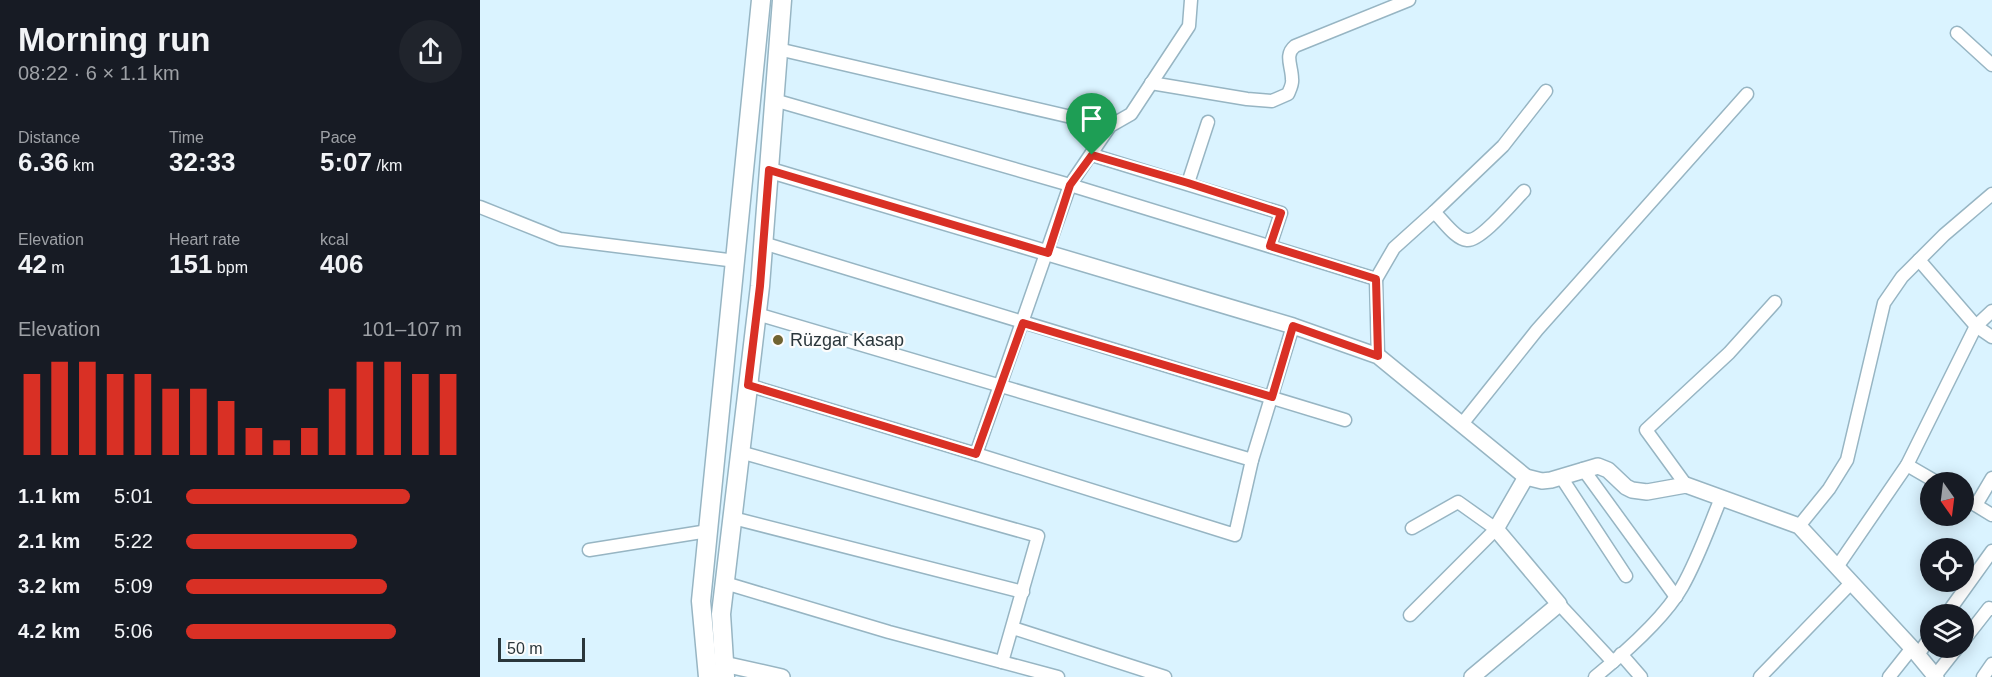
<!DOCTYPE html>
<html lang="en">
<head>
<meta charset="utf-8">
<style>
	body { margin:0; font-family:Helvetica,sans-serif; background:#20242c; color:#f1f3f6; height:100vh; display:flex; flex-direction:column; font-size:22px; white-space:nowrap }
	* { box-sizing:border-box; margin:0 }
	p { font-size:20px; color:#9ea1a6 }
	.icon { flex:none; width:33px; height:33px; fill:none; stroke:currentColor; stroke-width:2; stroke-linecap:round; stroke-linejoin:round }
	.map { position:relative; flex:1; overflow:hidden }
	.panel { display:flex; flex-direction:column; background:#171b24; width:480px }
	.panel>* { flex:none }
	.needle { width:39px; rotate:166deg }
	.controls { position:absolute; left:1440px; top:472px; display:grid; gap:12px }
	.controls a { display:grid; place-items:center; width:54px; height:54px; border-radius:50%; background:#171b24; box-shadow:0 3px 15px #0003; font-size:30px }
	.scale { position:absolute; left:18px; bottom:15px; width:87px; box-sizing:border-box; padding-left:6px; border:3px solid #2a363b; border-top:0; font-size:16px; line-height:21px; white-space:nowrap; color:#2a363b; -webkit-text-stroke:4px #fcfcfc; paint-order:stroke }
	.pin { position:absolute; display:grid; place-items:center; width:51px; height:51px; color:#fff; margin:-62px -26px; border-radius:50% 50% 50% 0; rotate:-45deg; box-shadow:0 0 6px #0007 }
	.pin .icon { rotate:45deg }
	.round { display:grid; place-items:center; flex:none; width:63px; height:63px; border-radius:32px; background:#20242c }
	.summary { display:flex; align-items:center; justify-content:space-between; height:102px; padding:0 18px }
	h1 { font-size:33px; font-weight:600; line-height:45px }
	.figures { display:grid; grid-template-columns:repeat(3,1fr); gap:9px; height:102px; padding:6px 18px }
	.figures div { display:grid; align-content:center }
	.figures b { font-size:26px; font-weight:600 }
	.figures small { font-size:16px; font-weight:400 }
	.figures p { font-size:16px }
	.chart { height:168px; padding:12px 18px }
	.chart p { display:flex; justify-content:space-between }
	.chart svg { width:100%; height:108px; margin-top:6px; stroke:#d93025; stroke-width:6 }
	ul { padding:0 18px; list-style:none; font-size:20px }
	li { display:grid; grid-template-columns:96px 72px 1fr; align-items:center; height:45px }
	li i { height:15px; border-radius:8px; background:#d93025 }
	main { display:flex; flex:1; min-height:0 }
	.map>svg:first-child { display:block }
</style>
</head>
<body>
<main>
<section class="panel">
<div class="summary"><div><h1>Morning run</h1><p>08:22 · 6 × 1.1 km</p></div><a class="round"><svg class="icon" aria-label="share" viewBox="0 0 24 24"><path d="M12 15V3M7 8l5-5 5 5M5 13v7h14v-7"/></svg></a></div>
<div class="figures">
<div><p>Distance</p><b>6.36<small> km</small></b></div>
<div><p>Time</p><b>32:33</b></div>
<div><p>Pace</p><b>5:07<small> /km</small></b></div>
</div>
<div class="figures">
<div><p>Elevation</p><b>42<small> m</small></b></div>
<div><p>Heart rate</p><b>151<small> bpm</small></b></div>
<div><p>kcal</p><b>406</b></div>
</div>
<div class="chart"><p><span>Elevation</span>101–107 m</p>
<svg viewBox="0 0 160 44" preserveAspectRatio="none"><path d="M5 44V11M15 44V6M25 44V6M35 44V11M45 44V11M55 44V17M65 44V17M75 44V22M85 44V33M95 44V38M105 44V33M115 44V17M125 44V6M135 44V6M145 44V11M155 44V11"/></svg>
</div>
<ul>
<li><b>1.1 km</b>5:01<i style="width:81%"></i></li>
<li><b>2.1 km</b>5:22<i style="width:62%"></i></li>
<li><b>3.2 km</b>5:09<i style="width:73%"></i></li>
<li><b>4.2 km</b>5:06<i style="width:76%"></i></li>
</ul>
</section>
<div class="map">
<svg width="1512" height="677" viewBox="0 0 1512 677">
	<rect width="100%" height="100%" fill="#daf3ff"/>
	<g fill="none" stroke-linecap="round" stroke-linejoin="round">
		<g stroke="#97b5c3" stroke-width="15">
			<g id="minor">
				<polyline points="1477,33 1512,65"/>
				<polyline points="298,49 630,126"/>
				<path d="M 671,83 L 767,99 L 792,101 L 808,94 C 810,89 813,84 812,79 C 812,66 804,55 815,46 L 929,0"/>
				<polyline points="294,100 590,185 896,279 898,356"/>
				<polyline points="612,155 801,213 790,246"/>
				<polyline points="708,183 728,122"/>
				<polyline points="0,207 80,239 256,261"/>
				<path d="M 954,212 C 963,220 975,239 987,240 C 1000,242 1034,201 1044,191"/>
				<polyline points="283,243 865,420"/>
				<polyline points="1439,260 1496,326 1512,337"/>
				<polyline points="896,279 914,248 954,212 1023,146 1066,91"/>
				<polyline points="277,314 772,460"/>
				<polyline points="268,385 496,454 755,535 772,460 813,326"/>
				<polyline points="982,424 1057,330 1267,94"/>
				<polyline points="260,452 558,536 522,662"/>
				<polyline points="496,454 590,185 630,126 651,114 709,26 711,0"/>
				<polyline points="1427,465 1458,483"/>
				<polyline points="1103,469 1196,597"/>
				<polyline points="1081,477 1146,576"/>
				<polyline points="1206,485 1166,430 1249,353 1295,302"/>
				<polyline points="1484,498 1512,515"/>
				<polyline points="1496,505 1512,478"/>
				<polyline points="253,518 543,592"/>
				<polyline points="1319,526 1349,489 1367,460 1404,303 1422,277 1464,235 1512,194"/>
				<polyline points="109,550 228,531"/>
				<polyline points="1357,567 1427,465 1496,326 1512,311"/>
				<polyline points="245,583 409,632 578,677"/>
				<polyline points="1079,604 1133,662"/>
				<polyline points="930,615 1016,529 978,502 932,528"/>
				<polyline points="1466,615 1512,551"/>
				<polyline points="533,628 685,677"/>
				<polyline points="1484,640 1509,608 1512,609"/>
				<polyline points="1141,654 1161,677"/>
				<polyline points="1438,655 1450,637"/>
				<polyline points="1455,676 1477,648"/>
				<path d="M 1115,677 C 1142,655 1185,617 1202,587 C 1218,559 1229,527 1241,498"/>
				<polyline points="1280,677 1372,582"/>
				<polyline points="1409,677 1432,648"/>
				<polyline points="1503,677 1512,664"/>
			</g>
		</g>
		<g stroke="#97b5c3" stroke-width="18">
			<g id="tertiary">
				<polyline points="289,170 813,326 898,356 1046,477 1062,481 1071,480 1118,466 1128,470 1146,487 1152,490 1167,492 1206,485 1319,526 1432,648 1456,677"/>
				<polyline points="244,664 302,677"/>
				<polyline points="992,677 1079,604 1016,529 1046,477"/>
			</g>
		</g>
		<g stroke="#97b5c3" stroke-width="21">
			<g id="secondary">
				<polyline points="228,677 221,601 281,0"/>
				<polyline points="245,677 241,614 280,286 302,0"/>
			</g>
		</g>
		<use href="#minor" stroke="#fff" stroke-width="12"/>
		<use href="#tertiary" stroke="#fff" stroke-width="15"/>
		<use href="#secondary" stroke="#fff" stroke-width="18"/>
	</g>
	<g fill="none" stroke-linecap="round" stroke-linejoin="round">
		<g stroke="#fff" stroke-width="12">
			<polygon id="route" points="612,155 708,183 801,213 790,246 896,279 898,356 813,326 792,397 543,323 496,454 268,385 280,286 289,170 568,253 590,185"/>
		</g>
		<use href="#route" stroke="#d93025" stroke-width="8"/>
	</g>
	<circle fill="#706331" stroke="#fcfcfc" stroke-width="2" cx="298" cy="340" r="6"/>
	<g text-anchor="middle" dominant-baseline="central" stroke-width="4.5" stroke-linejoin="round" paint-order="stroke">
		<g font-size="18" fill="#2a363b" stroke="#fcfcfc" text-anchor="start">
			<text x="310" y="340">Rüzgar Kasap</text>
		</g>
	</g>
</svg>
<div class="controls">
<a><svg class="needle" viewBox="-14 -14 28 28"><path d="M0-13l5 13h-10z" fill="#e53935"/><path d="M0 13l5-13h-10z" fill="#9ea1a6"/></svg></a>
<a><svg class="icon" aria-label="locate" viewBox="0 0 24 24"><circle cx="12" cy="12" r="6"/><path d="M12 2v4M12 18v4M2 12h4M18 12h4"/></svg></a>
<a><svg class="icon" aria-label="layers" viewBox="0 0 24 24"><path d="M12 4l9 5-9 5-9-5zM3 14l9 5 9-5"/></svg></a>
</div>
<div class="scale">50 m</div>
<div class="pin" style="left:612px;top:155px;background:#1e9e55"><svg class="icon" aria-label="arrive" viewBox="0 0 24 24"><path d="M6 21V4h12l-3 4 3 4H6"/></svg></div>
</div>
</main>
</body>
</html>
